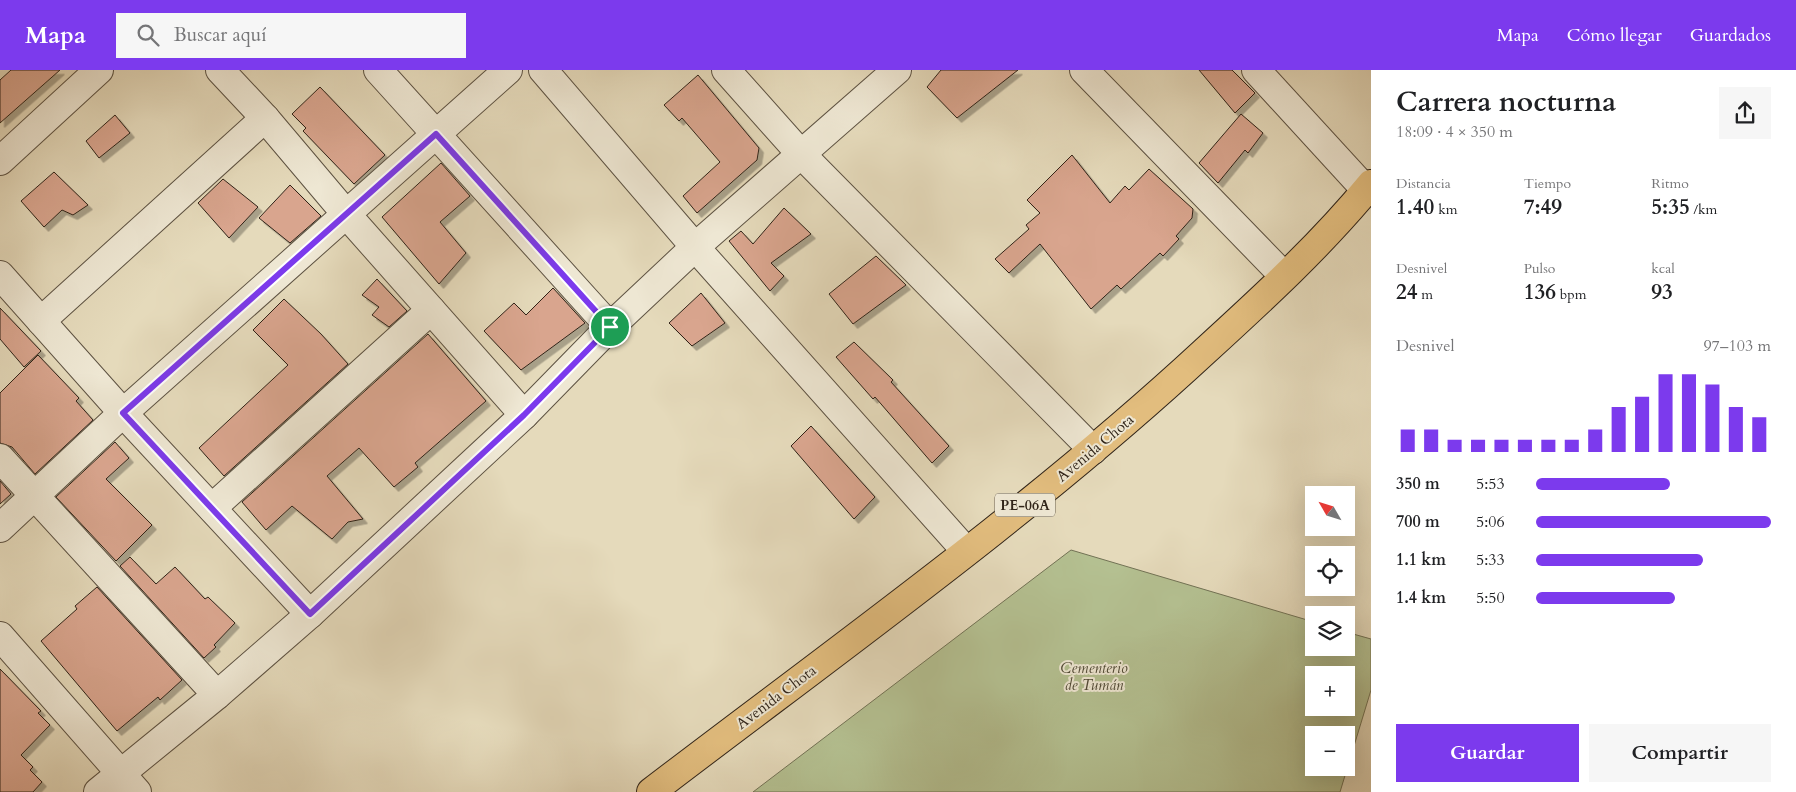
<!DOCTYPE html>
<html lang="es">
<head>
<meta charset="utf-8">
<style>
	body { margin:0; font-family:Cardo,serif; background:#f6f6f6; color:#202124; height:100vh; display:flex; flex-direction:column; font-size:19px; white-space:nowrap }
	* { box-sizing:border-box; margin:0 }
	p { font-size:16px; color:#757577 }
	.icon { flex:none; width:28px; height:28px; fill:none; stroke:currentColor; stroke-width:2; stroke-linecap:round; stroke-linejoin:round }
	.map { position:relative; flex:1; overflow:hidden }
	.drawer { display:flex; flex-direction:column; background:#fff; width:425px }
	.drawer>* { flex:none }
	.needle { width:32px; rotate:309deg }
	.fabs { position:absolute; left:1305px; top:416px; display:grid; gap:10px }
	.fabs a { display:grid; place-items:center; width:50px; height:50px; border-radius:0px; background:#fff; box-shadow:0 5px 20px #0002; font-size:25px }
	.pin { position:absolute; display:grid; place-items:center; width:42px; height:42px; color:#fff; margin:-21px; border:2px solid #fff; border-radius:50%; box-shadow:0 1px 5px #0007 }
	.round { display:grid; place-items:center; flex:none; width:52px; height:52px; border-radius:0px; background:#f6f6f6 }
	.headline { display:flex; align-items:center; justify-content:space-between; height:85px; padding:0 25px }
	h1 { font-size:28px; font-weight:700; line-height:38px }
	.metrics { display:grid; grid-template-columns:repeat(3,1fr); gap:8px; height:85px; padding:5px 25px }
	.metrics div { display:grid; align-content:center }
	.metrics b { font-size:21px; font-weight:700 }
	.metrics small { font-size:14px; font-weight:400 }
	.metrics p { font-size:14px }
	.chart { height:140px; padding:10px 25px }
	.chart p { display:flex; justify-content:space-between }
	.chart svg { width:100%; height:90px; margin-top:5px; stroke:#7c3aed; stroke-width:6 }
	.cta { display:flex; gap:10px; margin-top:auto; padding:10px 25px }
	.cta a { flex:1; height:58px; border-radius:0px; background:#7c3aed; color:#fff; font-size:20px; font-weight:700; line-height:58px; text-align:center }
	.cta a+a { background:#f6f6f6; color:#202124 }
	ul { padding:0 25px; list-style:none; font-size:16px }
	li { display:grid; grid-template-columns:80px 60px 1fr; align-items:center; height:38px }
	li i { height:12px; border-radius:6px; background:#7c3aed }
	header { display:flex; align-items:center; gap:30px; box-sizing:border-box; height:70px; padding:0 25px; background:#7c3aed; color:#fff }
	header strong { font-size:24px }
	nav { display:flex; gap:28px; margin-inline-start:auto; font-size:18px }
	.search { width:350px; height:45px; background:#f6f6f6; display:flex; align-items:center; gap:12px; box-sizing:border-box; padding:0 18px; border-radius:0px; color:#757577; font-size:19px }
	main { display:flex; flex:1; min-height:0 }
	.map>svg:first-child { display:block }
</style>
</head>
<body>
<header>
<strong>Mapa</strong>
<div class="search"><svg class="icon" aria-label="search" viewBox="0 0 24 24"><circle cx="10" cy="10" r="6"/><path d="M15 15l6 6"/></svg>Buscar aquí</div>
<nav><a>Mapa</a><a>Cómo llegar</a><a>Guardados</a></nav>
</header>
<main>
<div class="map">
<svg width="1371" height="722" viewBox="0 0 1371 722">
	<defs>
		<filter id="shadow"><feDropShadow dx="4.5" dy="4.5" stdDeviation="0" flood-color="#0004"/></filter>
	</defs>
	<rect width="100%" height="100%" fill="#e5dabb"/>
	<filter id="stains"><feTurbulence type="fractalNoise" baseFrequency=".004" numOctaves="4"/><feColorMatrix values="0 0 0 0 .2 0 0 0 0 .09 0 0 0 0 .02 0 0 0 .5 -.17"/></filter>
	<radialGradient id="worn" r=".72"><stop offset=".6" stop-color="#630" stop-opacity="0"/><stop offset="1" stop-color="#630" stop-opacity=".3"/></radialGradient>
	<path fill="#b4c091" stroke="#727255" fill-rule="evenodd" d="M 1071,480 L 1314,552 L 1314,578 L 1346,578 L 1346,562 L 1371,569 L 1371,620 L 1340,722 L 753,722 ZM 1314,605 L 1346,605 L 1346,638 L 1314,638 ZM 1314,665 L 1346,665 L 1346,698 L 1314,698 Z"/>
	<g fill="#d9a58e" stroke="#302419" filter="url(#shadow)">
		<polygon points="11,0 60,0 0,53 0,10"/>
		<polygon points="941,0 1018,0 957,48 927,17"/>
		<polygon points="1199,0 1232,0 1255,23 1235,43"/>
		<polygon points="698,5 759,78 757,90 697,143 683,126 720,92 682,48 679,51 664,35"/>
		<polygon points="320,17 385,85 354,114 303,61 306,58 292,44"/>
		<polygon points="1241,44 1263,63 1248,83 1245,80 1218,113 1199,93"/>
		<polygon points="115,45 130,63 99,88 86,71"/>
		<polygon points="1072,85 1110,133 1125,116 1129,120 1149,99 1193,139 1192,148 1176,166 1179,169 1163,186 1160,183 1121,219 1117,215 1091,239 1040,174 1009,203 995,189 1029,159 1026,155 1040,143 1027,130"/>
		<polygon points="441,93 470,126 440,152 466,183 439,214 382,147"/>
		<polygon points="54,102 88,135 73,145 62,140 44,157 21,131"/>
		<polygon points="223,109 258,137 229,168 198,133"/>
		<polygon points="290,115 321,146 290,173 259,148"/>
		<polygon points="784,138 811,164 771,193 784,206 770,221 729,171 741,161 753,174"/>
		<polygon points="876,186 906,215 853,254 829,224"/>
		<polygon points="377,209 407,241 389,257 372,245 379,237 362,225"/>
		<polygon points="553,218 585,253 521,300 484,261 514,233 526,245"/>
		<polygon points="701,223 725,253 692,276 669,253"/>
		<polygon points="284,229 321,264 348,294 224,406 199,378 288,295 253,260"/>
		<polygon points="0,238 41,281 24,297 0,269"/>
		<polygon points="428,264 486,331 415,393 418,397 394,417 359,378 327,406 363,449 348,452 332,469 292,436 266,460 242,432"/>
		<polygon points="854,272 893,310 891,312 949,376 932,393 875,327 873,329 836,287"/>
		<polygon points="38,285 79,328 76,331 93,350 35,404 12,377 0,373 0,323"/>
		<polygon points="811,356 875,427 854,449 791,376"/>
		<polygon points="115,372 129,388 106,409 152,455 116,491 56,427"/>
		<polygon points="0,411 11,424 0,434"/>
		<polygon points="130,487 156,514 175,497 205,529 208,527 235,553 214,575 216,577 204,588 120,496"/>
		<polygon points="97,517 182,610 160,630 158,627 117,661 41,571 77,539 75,536"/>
		<polygon points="0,599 41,641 38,643 50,655 21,685 33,697 30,700 42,712 33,722 0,722"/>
	</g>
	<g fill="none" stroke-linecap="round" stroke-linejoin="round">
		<g stroke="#5d5242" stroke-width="30">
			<g id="street">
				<polyline points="220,0 265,48 347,145 524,345"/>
				<polyline points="378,0 610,257"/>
				<polyline points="543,0 695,177 966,481"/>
				<polyline points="726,0 800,83 1093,380"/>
				<polyline points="1084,0 1284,206"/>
				<polyline points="1256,0 1366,120"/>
				<polyline points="0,91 99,0"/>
				<polyline points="0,205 123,343 310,544"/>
				<polyline points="41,251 265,48"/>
				<polyline points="0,388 217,625"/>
				<polyline points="212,438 431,240"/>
				<polyline points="0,458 123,343 508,0"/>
				<polyline points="0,566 137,722"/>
				<polyline points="98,722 217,625 310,544 524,345 610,257 695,177 897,0"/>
			</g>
		</g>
		<g stroke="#302419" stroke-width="30">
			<path id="highway" d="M 651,722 C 838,579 1031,442 1204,282 C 1262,229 1321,175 1371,114"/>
		</g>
		<use href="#street" stroke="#eee7d3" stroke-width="28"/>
		<use href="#highway" stroke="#e2bd7e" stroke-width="28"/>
	</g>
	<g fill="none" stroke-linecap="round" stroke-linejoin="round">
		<g stroke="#fff" stroke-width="10">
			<polygon id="route" points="436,64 610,257 524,345 310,544 123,343"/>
		</g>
		<use href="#route" stroke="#7c3aed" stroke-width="6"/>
	</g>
	<g text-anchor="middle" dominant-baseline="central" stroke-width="4" stroke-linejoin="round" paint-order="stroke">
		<rect fill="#eee7d3" stroke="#695e51" stroke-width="1" x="995" y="423.5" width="60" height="23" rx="4"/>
		<g font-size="14" font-weight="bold" fill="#302419">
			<text x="1025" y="435">PE-06A</text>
		</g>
		<g font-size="15" fill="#302419" stroke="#eee7d3">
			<text transform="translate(1095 378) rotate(-40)">Avenida Chota</text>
			<text transform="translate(776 627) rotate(-37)">Avenida Chota</text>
		</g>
		<g font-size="15" font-style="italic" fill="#514b37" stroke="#eee7d3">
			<text x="1094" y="598">Cementerio<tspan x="1094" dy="17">de Tumán</tspan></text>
		</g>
	</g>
	<rect width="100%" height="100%" filter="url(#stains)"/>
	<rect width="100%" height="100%" fill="url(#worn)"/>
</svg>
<div class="fabs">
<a><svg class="needle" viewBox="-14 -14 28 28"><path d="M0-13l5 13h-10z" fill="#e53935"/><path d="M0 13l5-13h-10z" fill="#757577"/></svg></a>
<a><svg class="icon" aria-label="locate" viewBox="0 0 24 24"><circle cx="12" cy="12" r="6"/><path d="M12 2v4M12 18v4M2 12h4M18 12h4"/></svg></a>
<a><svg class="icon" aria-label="layers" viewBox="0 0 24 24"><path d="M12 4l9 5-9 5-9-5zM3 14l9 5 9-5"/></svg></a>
<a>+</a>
<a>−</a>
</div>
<div class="pin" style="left:610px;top:257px;background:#1e9e55"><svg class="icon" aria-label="arrive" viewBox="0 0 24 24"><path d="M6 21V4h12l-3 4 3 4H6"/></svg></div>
</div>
<section class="drawer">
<div class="headline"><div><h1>Carrera nocturna</h1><p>18:09 · 4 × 350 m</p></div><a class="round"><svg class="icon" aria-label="share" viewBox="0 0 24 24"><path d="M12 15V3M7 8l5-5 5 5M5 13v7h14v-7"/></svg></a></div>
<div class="metrics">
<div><p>Distancia</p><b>1.40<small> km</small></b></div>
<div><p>Tiempo</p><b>7:49</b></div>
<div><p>Ritmo</p><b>5:35<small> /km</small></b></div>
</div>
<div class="metrics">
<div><p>Desnivel</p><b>24<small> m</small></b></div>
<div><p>Pulso</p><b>136<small> bpm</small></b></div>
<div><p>kcal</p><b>93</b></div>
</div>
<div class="chart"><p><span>Desnivel</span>97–103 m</p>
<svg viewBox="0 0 160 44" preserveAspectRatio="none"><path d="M5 44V33M15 44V33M25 44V38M35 44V38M45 44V38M55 44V38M65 44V38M75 44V38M85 44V33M95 44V22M105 44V17M115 44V6M125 44V6M135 44V11M145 44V22M155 44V27"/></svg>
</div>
<ul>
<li><b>350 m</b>5:53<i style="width:57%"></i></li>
<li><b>700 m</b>5:06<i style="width:100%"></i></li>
<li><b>1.1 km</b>5:33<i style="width:71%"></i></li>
<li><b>1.4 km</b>5:50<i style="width:59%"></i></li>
</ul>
<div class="cta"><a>Guardar</a><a>Compartir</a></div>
</section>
</main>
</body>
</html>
